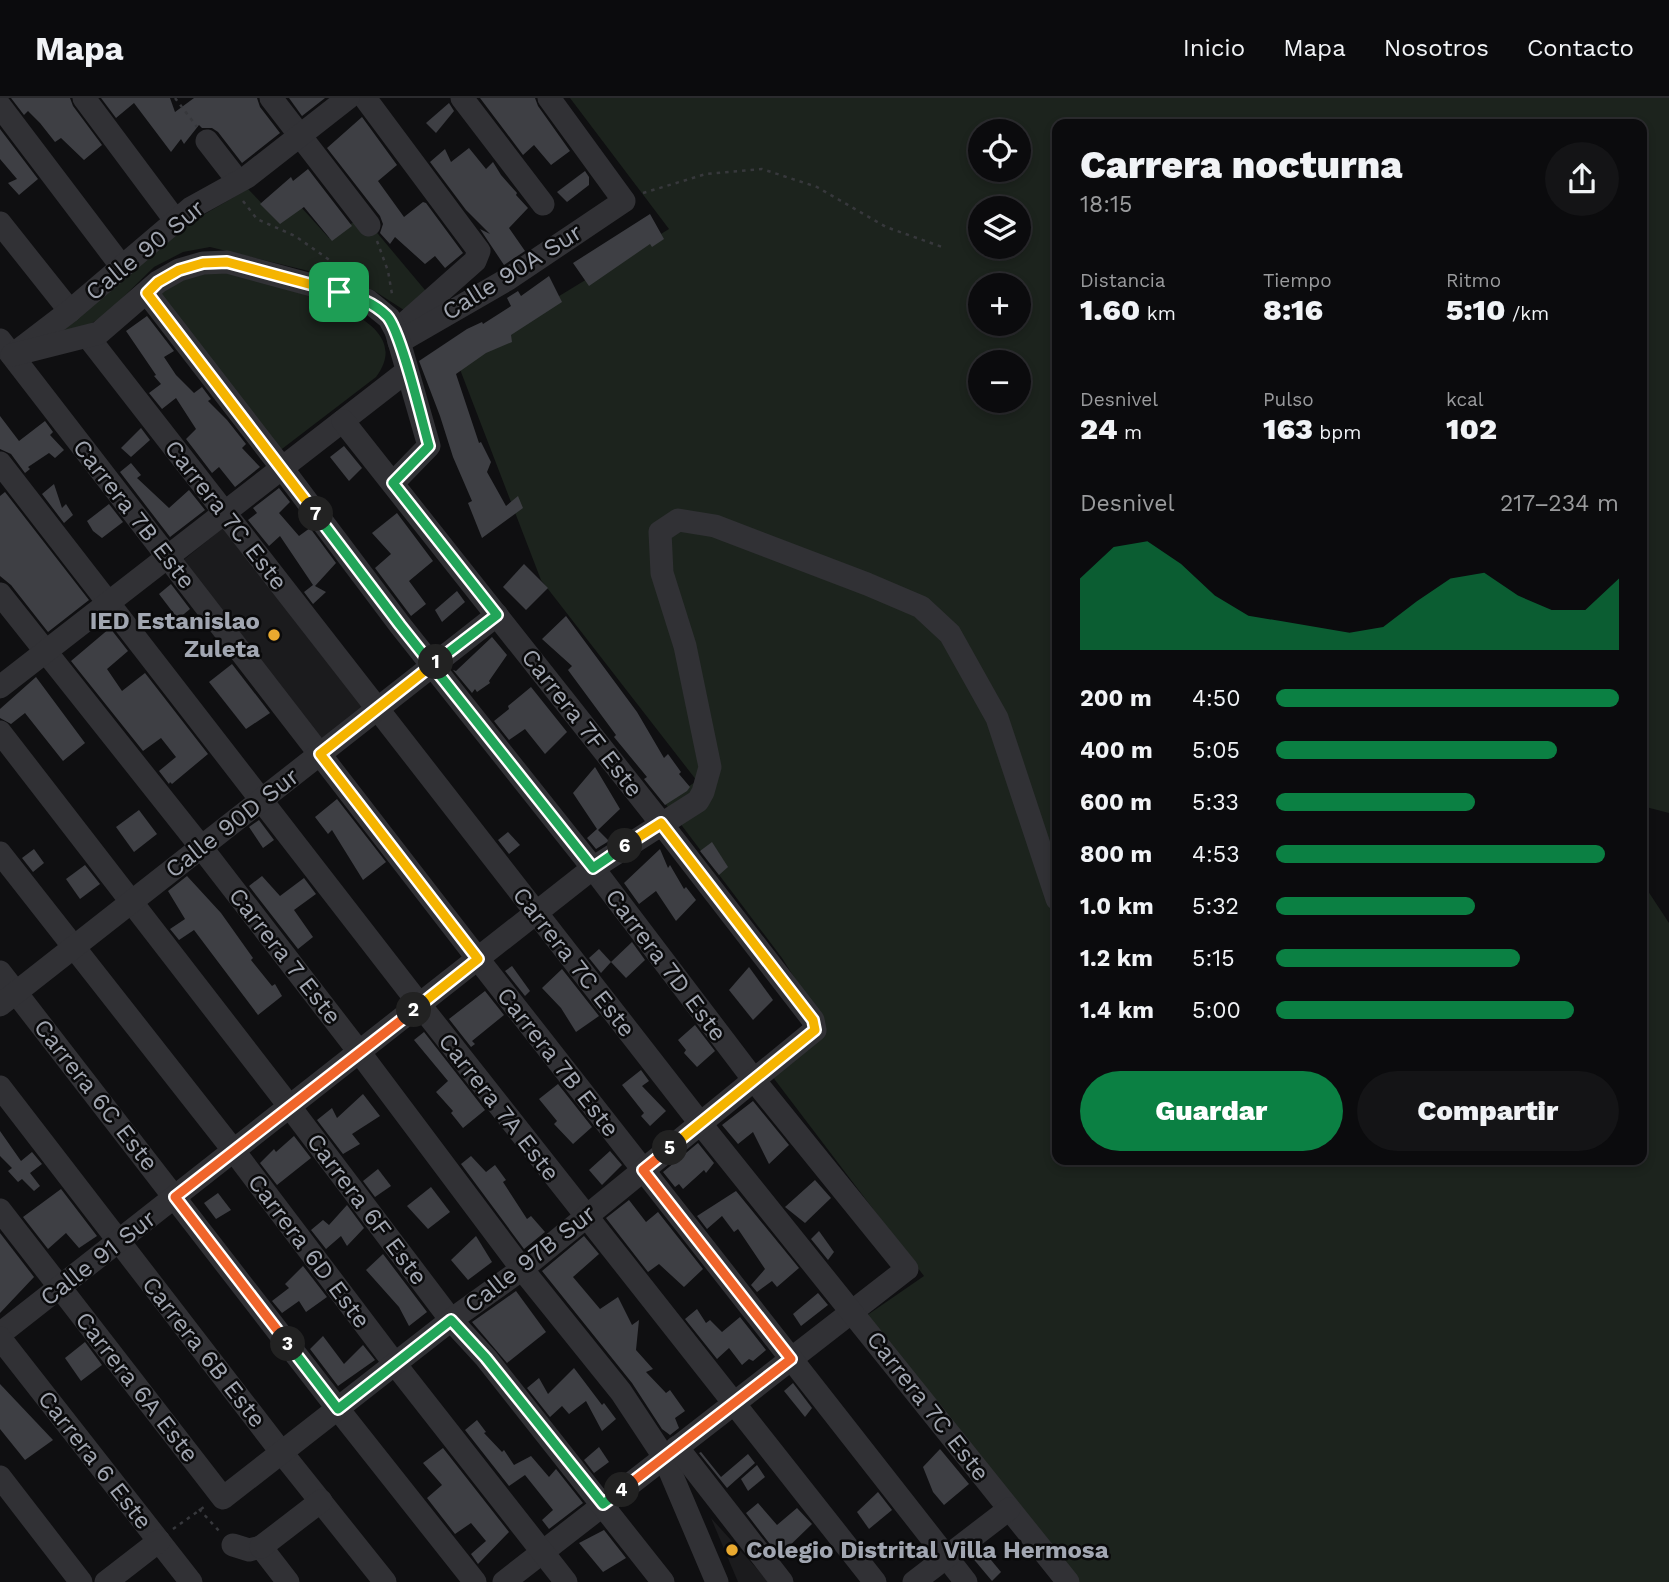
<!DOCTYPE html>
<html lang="es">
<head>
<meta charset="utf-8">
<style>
	body { margin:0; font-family:"Work Sans",sans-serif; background:#141416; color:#f1f3f6; height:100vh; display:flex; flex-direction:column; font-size:26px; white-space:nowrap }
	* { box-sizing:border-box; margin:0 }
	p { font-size:23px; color:#9a9b9d }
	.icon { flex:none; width:38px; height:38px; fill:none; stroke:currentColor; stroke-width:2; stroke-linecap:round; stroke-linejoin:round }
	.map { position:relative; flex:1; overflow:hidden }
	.drawer { position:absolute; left:1052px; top:21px; width:595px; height:1046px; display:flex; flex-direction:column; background:#0b0b0d; border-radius:14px; box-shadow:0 4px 10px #0003,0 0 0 2px #2b2b2e }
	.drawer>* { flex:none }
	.tools { position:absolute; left:968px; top:21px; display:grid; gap:14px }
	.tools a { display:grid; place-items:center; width:63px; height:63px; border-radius:50%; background:#0b0b0d; box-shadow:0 4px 10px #0003,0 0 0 2px #2b2b2e; font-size:35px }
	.pin { position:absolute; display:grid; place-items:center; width:60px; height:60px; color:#fff; margin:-30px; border-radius:14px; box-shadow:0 4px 10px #0006 }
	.km { position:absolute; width:35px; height:35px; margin:-18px; border-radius:50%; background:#222; color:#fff; font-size:19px; line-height:35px; text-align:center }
	.round { display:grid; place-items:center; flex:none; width:74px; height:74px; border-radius:37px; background:#141416 }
	.overview { display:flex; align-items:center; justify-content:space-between; height:119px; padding:0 28px }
	h1 { font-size:38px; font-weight:800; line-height:52px }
	.stats { display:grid; grid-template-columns:repeat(3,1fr); gap:10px; height:119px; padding:7px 28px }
	.stats div { display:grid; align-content:center }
	.stats b { font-size:30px; font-weight:800 }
	.stats small { font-size:19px; font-weight:400 }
	.stats p { font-size:19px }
	.chart { height:196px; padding:14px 28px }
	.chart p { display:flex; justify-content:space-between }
	.chart svg { width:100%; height:126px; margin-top:7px; fill:#0b8043; opacity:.7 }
	.button { display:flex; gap:14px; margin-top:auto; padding:14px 28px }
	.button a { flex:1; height:80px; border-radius:42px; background:#0b8043; color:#fff; font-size:28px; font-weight:800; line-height:80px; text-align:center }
	.button a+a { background:#141416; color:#f1f3f6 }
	ul { padding:0 28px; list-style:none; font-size:23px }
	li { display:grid; grid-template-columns:112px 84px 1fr; align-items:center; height:52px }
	li i { height:18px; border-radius:9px; background:#0b8043 }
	header { display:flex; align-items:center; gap:42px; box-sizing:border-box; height:98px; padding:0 35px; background:#0b0b0d; border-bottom:2px solid #2b2b2e }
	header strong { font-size:33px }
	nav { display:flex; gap:38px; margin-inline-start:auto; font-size:24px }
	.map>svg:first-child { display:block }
</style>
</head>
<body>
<header>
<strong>Mapa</strong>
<nav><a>Inicio</a><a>Mapa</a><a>Nosotros</a><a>Contacto</a></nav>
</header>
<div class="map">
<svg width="1669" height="1484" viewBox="0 0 1669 1484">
	<rect width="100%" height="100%" fill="#0f0f11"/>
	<g fill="#1b1b1d">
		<polygon points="225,428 368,611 323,646 181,464"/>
		<polygon points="711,1420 769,1484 738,1484"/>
	</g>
	<g fill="#1c231d" fill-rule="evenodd">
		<path d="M 570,0 L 1669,0 L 1669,715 L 1642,708 L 1642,26 L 1057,26 L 1057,1062 L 1642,1062 L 1642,784 L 1669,825 L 1669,1484 L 1076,1484 L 866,1218 L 924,1178 L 772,978 L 820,935 L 806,898 L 782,860 L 664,704 L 697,683 L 541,482 L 456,261 L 669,131 ZM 980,33 L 1018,33 L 1018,72 L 980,72 ZM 980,110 L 1018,110 L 1018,149 L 980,149 ZM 980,187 L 1018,187 L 1018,226 L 980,226 ZM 980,264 L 1018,264 L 1018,303 L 980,303 Z"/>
		<polygon points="248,91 272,116 292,99 329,140 363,118 430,198 410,216 373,192 317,175 210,149 183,154 154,169 104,218 85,229 54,239 173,138 203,117"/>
		<path d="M 228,172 C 249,179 270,185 290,192 C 325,203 415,227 376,279 L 278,354 L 158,197 L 178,180 Z"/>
	</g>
	<g fill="#3e3f44">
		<polygon points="11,0 70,0 73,8 102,47 84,62 61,40 55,44 40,25 28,13 24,17"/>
		<polygon points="101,0 170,0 175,14 194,0 257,0 260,9 280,35 242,65 218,34 212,30 202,30 199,27 184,46 181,41 171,54 134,5 116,20"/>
		<polygon points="289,0 325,0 302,18"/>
		<polygon points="480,0 535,0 538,8 570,53 551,67 534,47 523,57"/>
		<polygon points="449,5 454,13 436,35 426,25"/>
		<polygon points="362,19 397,67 378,83 404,119 423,104 426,105 463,155 445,170 435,158 425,166 395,139 390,146 380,135 383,126 380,118 327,50"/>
		<polygon points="0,31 38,81 19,97 8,85 17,81 0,61"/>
		<polygon points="469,50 486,71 493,64 501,77 517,95 516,97 528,110 509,130 525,153 504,167 480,131 490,136 466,112 430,64 445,51 451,64"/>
		<polygon points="308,71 352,128 332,143 304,109 280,126 260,106 291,79 293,83"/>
		<polygon points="585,73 589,79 589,87 567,104 557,94"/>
		<polygon points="650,116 664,141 652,149 650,146 589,188 573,165"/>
		<polygon points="549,178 562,204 511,237 512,244 486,255 456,276 479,345 481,344 491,364 487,374 506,408 518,398 523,410 482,440 468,405 472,403 453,359 440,318 419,263 467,231 482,224 483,226 511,208 507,200 518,193 521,198"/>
		<polygon points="147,218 174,253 164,259 176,277 194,295 202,289 211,301 208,303 227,322 246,346 242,350 260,369 235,389 219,369 212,375 186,341 196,331 176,300 162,311 149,295 161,286 154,278 156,277 126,233"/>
		<polygon points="0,318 19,343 45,323 53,334 50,337 64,352 55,360 49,355 28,369 30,371 25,375 11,356 0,351"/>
		<polygon points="141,330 150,342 131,359 121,350"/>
		<polygon points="344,348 362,370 349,383 330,359"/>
		<polygon points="131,365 141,377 137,380 169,410 189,392 205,412 170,439 120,374"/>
		<polygon points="54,386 62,410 66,406 73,417 64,425 42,396"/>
		<polygon points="279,390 290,404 279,415 299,438 310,430 336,465 315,488 326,494 313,506 304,494 313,487 280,438 269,448 248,422 257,415 253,410"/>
		<polygon points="5,394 89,502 48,534 11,487 0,478 0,398"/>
		<polygon points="109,406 123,424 102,440 93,433 87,423"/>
		<polygon points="397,415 433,463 409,483 426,506 411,518 375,470 391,456 372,435"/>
		<polygon points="524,466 548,490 526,512 503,489"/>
		<polygon points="171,486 190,511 178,521 159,496"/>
		<polygon points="457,493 465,504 442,524 435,512"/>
		<polygon points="566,518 637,614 664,660 668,656 681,674 679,676 690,689 687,693 665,707 644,681 647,679 614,639 616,637 568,572 572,568 542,541"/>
		<polygon points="110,530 128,553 107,571 122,593 145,575 208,656 172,686 170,684 169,686 159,673 176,659 161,640 143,653 71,563"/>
		<polygon points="492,539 507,557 489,583 490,585 477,594 475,591 472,595 453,572 456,573"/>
		<polygon points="232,566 270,615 246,631 209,584"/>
		<polygon points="36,579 85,645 63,663 25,615 11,626 0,620 0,611"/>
		<polygon points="531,589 567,634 545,656 525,631 509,642 494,623 509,611 508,608"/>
		<polygon points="595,669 620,711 598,732 609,743 596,751 587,740 597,731 573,695"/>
		<polygon points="337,701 386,764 363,782 332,732 328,736 315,719"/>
		<polygon points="139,712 157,736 134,754 116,729"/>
		<polygon points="259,722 274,742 263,750 249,729"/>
		<polygon points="508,734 520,747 509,756 498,742"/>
		<polygon points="712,744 728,769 719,777 700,753"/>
		<polygon points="34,751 44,765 33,774 22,760"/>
		<polygon points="660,751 668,770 670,767 684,791 686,789 696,802 676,823 656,793 639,806 624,785"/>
		<polygon points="85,767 100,786 80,801 66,781"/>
		<polygon points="187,778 221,815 253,860 251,862 272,888 275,886 282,898 258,917 194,832 179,842 170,831 185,821 168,793"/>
		<polygon points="262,778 280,798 304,780 316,796 294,812 313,839 298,851 249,788"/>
		<polygon points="632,844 645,862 626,880 611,864"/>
		<polygon points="599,851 611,864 601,875 589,860"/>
		<polygon points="512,868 530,893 525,898 505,873"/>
		<polygon points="749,869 773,902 753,922 729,892"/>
		<polygon points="562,871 599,918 576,934 561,910 542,890"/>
		<polygon points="485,893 504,917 472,943 475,946 471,949 449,921"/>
		<polygon points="695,927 715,953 697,969 684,955 686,952 678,942"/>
		<polygon points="424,934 485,1012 463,1030 451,1015 453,1013 436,994 448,983 414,942"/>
		<polygon points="641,972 649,983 642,988 666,1013 650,1028 641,1018 644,1015 622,987"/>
		<polygon points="558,986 592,1029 573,1046 554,1026 557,1023 539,1001"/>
		<polygon points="363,996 380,1018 352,1036 360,1046 343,1056 317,1022 332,1010 337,1020"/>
		<polygon points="753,1003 789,1047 769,1066 753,1034 738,1046 722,1027"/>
		<polygon points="0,1033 21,1063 32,1054 42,1066 30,1075 40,1088 34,1093 22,1081 18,1084 8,1073 12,1070 0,1058"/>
		<polygon points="294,1038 311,1060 277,1087 260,1065 274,1051 276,1054"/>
		<polygon points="698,1045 714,1065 706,1075 704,1072 683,1091 679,1086 675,1089 663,1074"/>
		<polygon points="610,1053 622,1067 602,1087 589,1072"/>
		<polygon points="471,1058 486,1074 495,1067 506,1082 503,1084 527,1121 531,1118 545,1134 524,1151 461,1066"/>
		<polygon points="378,1071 391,1088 375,1099 363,1083"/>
		<polygon points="815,1082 831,1100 805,1125 785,1109"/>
		<polygon points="431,1089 450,1114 428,1131 407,1108"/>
		<polygon points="61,1091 97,1138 79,1150 66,1135 48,1151 23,1119"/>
		<polygon points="736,1093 799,1170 777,1189 772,1183 757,1194 751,1187 765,1171 738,1131 734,1134 722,1118 707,1131 697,1118"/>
		<polygon points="218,1095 231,1112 216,1121 204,1105"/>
		<polygon points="629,1102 646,1124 658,1114 703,1171 684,1189 659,1166 648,1174 606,1120"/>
		<polygon points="347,1107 364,1130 347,1148 341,1138 326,1151 311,1132 323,1122 329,1127"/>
		<polygon points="819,1133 834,1154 828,1162 811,1141"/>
		<polygon points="0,1135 34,1179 0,1215"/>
		<polygon points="476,1138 492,1164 468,1182 451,1162"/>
		<polygon points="584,1138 599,1156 573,1179 600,1211 618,1199 632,1227 639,1222 636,1252 653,1271 646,1274 666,1295 670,1292 685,1313 675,1320 679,1330 670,1337 662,1331 632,1285 542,1173"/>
		<polygon points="383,1156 427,1214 409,1228 399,1209 366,1172"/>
		<polygon points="303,1168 327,1199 306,1214 299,1203 282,1215 272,1203 289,1190 285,1186"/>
		<polygon points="516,1193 546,1234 507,1265 472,1224"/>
		<polygon points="818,1195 828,1207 801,1228 793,1216"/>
		<polygon points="697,1211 706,1225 710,1222 722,1234 740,1219 766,1252 753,1263 749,1261 742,1267 729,1250 717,1261 685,1221"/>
		<polygon points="323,1238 344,1266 363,1247 375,1262 338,1288 310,1251"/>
		<polygon points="85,1244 102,1267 81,1283 65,1260"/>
		<polygon points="574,1270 602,1307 604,1305 616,1321 602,1333 586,1303 569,1316 562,1308 550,1319 527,1290 539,1280 548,1296"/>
		<polygon points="793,1285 812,1310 805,1319 784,1293"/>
		<polygon points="0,1286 53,1342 25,1362 0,1331"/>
		<polygon points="477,1322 486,1334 484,1335 502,1354 504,1352 514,1367 531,1358 549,1379 556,1371 583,1405 549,1431 542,1422 553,1412 525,1377 509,1388 465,1332"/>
		<polygon points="599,1349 609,1364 594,1375 584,1362"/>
		<polygon points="443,1350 509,1434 478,1466 471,1456 486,1443 471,1425 455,1436 427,1400 442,1387 423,1365"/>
		<polygon points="940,1351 969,1386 944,1407 933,1394 923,1369"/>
		<polygon points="701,1354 721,1379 748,1356 755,1365 727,1390 699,1355"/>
		<polygon points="757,1367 765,1379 748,1393 741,1381"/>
		<polygon points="878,1394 892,1412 869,1431 857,1414"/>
		<polygon points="758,1405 777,1427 797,1410 812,1426 779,1458 746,1415"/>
		<polygon points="604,1432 626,1460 603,1474 579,1445"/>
		<polygon points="981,1450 1001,1474 992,1483 971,1458"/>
	</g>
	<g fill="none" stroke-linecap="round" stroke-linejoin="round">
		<g stroke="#37383c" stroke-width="2.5" stroke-dasharray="3.5 5" stroke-linecap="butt">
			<polyline points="175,0 197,29"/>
			<polyline points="643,95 706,76 762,71 817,89 886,129 945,150"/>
			<polyline points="243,103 257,121 295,138 331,163 334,173"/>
			<polyline points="377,143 388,173 392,196"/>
			<polyline points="199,1411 220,1434"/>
			<polyline points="173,1431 204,1409"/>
		</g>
		<g stroke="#313135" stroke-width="23">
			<polyline points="84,0 175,122"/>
			<polyline points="271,0 369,127"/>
			<polyline points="365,0 479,153 475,163 396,233"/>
			<polyline points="462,0 543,106"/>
			<polyline points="0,8 122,169"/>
			<polyline points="207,43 238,83"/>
			<polyline points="0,125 70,213"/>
			<polyline points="147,195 282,370 400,527 593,770 754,982 907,1171 504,1484"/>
			<polyline points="88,239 700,1025 1068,1484"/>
			<polyline points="0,242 478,861 966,1484"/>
			<polyline points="399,244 508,181 624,103 549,0"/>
			<polyline points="19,252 70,213 191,110 247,79 348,0"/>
			<polyline points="12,257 99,235 158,184 179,172 203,165 227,164 367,202 389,220 396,233 429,348 393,385"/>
			<polyline points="0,365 420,907 875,1484"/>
			<polyline points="0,496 201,749 360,955 522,1171 621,1294 664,1359 717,1484"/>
			<polyline points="0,589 407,273"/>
			<polyline points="0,634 290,1009 451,1222 486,1260 663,1484"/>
			<polyline points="0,755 234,1053 395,1266 566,1484"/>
			<polyline points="0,874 338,1311 475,1484"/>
			<polyline points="0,907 497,517"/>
			<polyline points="0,989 282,1355 385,1484"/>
			<polyline points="0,1112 223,1400 451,1222 522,1171 815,932 813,922 661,725 343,323"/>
			<polyline points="0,1236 593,770 698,703 703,694 710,669 685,548 662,475 660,434 678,422 715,428 867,486 921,509 950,536 997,620 1057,801"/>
			<polyline points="0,1240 191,1484"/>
			<polyline points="677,1349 782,1484"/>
			<polyline points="0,1379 81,1484"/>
			<polyline points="233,1447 249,1452 261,1449 288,1484"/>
			<polyline points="261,1449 321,1403"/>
			<polyline points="106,1484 159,1443"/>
			<polyline points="914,1484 1009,1411"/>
		</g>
	</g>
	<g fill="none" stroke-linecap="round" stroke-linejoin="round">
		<g stroke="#fff" stroke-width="14">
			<path id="split-1" d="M 339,194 C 357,199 373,204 387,218 C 401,233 422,323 429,348 L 393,385 L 497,517 L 436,564"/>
		</g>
		<g stroke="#fff" stroke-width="14">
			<polyline id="split-2" points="414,912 478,861 320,656 436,564"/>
		</g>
		<g stroke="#fff" stroke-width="14">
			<polyline id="split-3" points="288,1246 175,1099 414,912"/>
		</g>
		<g stroke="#fff" stroke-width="14">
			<polyline id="split-4" points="288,1246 338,1311 451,1222 486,1260 603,1406 622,1392"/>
		</g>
		<g stroke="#fff" stroke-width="14">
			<polyline id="split-5" points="622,1392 791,1261 643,1072 670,1050"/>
		</g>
		<g stroke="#fff" stroke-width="14">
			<polyline id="split-6" points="625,748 661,725 813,922 815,932 670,1050"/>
		</g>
		<g stroke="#fff" stroke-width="14">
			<polyline id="split-7" points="316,416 400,527 593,770 625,748"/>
		</g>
		<g stroke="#fff" stroke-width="14">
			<polyline id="split-8" points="316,416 147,195 158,184 179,172 203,165 227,164 339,194"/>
		</g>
		<use href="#split-1" stroke="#22a559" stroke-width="9"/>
		<use href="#split-2" stroke="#f5b400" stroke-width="9"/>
		<use href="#split-3" stroke="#f0652b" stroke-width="9"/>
		<use href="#split-4" stroke="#22a559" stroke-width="9"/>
		<use href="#split-5" stroke="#f0652b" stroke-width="9"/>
		<use href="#split-6" stroke="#f5b400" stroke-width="9"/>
		<use href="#split-7" stroke="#22a559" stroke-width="9"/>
		<use href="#split-8" stroke="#f5b400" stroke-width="9"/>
	</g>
	<g fill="#e9a92f" stroke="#0a0a0b" stroke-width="2.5">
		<circle cx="274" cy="537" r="7"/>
		<circle cx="732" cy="1452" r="7"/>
	</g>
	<g text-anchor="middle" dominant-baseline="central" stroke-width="5" stroke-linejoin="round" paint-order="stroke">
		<g font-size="24" fill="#a1a6b1" stroke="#0a0a0b">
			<text transform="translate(145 152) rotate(-39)">Calle 90 Sur</text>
			<text transform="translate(512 174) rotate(-32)">Calle 90A Sur</text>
			<text transform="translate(134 416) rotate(52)">Carrera 7B Este</text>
			<text transform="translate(226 417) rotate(52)">Carrera 7C Este</text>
			<text transform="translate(582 625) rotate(52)">Carrera 7F Este</text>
			<text transform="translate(232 725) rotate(-38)">Calle 90D Sur</text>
			<text transform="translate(285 858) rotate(52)">Carrera 7 Este</text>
			<text transform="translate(574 864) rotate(52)">Carrera 7C Este</text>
			<text transform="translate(666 867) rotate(53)">Carrera 7D Este</text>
			<text transform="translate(558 964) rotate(52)">Carrera 7B Este</text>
			<text transform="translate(96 997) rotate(52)">Carrera 6C Este</text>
			<text transform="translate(499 1009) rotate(52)">Carrera 7A Este</text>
			<text transform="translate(367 1111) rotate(53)">Carrera 6F Este</text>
			<text transform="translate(309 1153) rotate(53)">Carrera 6D Este</text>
			<text transform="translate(98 1160) rotate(-38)">Calle 91 Sur</text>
			<text transform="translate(530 1161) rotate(-38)">Calle 97B Sur</text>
			<text transform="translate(204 1254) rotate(52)">Carrera 6B Este</text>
			<text transform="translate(137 1289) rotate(52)">Carrera 6A Este</text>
			<text transform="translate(928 1308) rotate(52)">Carrera 7C Este</text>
			<text transform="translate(95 1362) rotate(52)">Carrera 6 Este</text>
		</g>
		<g font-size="24" font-weight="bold" fill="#a1a6b1" stroke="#0a0a0b" text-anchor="end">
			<text x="260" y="523">IED Estanislao<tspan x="260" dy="28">Zuleta</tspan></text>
			<text x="746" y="1452" text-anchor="start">Colegio Distrital Villa Hermosa</text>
		</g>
	</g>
</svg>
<div class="tools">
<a><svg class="icon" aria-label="locate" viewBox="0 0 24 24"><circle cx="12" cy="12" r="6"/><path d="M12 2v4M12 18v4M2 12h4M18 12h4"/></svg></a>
<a><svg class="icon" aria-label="layers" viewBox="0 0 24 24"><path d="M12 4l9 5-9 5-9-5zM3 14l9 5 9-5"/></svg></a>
<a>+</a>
<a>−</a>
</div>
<div class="pin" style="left:339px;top:194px;background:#1e9e55"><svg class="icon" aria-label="arrive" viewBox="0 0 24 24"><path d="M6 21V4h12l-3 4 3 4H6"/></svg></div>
<b class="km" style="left:436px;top:564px">1</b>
<b class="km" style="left:414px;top:912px">2</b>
<b class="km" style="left:288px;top:1246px">3</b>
<b class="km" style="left:622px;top:1392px">4</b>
<b class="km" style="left:670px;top:1050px">5</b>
<b class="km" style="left:625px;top:748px">6</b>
<b class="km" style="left:316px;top:416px">7</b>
<section class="drawer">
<div class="overview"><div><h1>Carrera nocturna</h1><p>18:15</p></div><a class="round"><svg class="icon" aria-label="share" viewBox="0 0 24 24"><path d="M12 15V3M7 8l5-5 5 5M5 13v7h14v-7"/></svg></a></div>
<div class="stats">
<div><p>Distancia</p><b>1.60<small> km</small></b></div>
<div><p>Tiempo</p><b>8:16</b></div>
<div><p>Ritmo</p><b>5:10<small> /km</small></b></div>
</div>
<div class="stats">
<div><p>Desnivel</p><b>24<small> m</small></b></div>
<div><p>Pulso</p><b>163<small> bpm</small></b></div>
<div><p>kcal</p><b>102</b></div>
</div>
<div class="chart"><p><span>Desnivel</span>217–234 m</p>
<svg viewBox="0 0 160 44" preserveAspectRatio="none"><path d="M0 44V19L10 8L20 6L30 14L40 25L50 32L60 34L70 36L80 38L90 36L100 27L110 19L120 17L130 25L140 30L150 30L160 19V44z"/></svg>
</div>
<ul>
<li><b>200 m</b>4:50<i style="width:100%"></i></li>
<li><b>400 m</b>5:05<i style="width:82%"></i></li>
<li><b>600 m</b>5:33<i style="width:58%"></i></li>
<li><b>800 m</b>4:53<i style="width:96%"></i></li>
<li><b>1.0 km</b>5:32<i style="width:58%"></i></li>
<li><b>1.2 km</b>5:15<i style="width:71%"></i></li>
<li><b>1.4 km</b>5:00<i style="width:87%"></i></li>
</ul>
<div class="button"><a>Guardar</a><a>Compartir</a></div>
</section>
</div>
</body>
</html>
